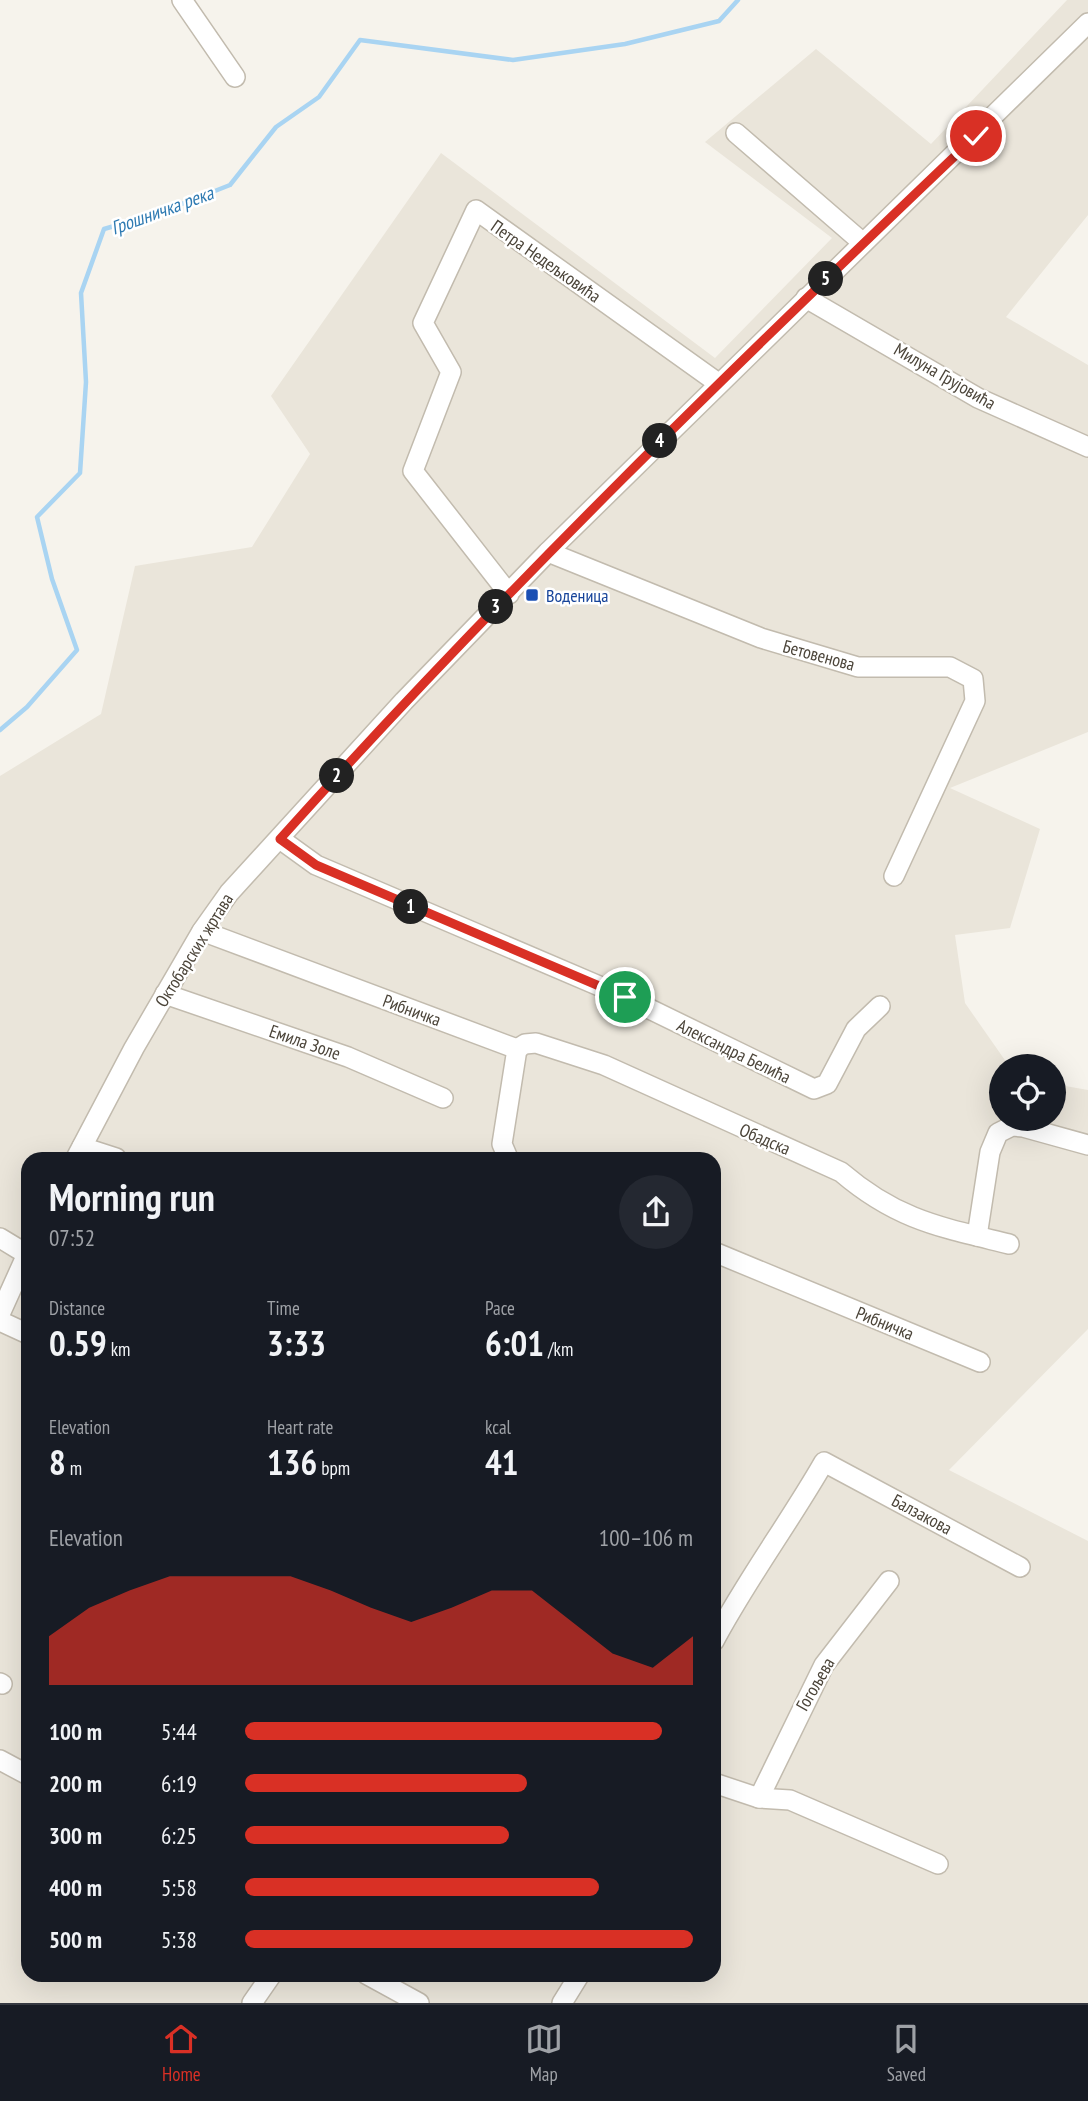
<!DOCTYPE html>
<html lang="en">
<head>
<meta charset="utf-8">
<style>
	body { margin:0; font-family:"PT Sans Narrow",sans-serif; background:#242831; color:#f1f3f6; height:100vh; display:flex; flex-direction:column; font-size:26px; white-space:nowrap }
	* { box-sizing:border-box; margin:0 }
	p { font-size:23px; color:#9ea1a6 }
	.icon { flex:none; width:38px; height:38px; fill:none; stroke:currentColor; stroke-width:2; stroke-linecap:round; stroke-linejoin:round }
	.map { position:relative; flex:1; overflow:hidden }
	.panel { position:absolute; left:21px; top:1152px; width:700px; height:830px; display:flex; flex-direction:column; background:#171b24; border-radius:21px; box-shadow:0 7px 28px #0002 }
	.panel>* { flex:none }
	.fabs { position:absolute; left:989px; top:1054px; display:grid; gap:14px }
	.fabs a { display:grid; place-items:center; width:77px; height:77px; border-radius:50%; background:#171b24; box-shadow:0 7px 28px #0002; font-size:35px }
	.pin { position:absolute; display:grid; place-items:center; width:60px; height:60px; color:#fff; margin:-30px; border:4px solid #fff; border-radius:50%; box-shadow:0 2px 7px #0007 }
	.km { position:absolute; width:35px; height:35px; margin:-18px; border-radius:50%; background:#222; color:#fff; font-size:19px; line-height:35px; text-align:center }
	.round { display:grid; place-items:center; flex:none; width:74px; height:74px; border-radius:37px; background:#242831 }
	.overview { display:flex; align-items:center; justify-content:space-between; height:119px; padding:0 28px }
	h1 { font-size:38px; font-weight:700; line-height:52px }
	.stats { display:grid; grid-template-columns:repeat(3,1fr); gap:10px; height:119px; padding:7px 28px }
	.stats div { display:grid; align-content:center }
	.stats b { font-size:35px; font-weight:700 }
	.stats small { font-size:19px; font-weight:400 }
	.stats p { font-size:19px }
	.chart { height:196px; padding:14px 28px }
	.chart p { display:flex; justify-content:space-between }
	.chart svg { width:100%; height:126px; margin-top:7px; fill:#d93025; opacity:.7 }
	ul { padding:0 28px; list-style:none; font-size:23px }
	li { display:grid; grid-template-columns:112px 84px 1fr; align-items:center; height:52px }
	li i { height:18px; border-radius:9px; background:#d93025 }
	.menu { display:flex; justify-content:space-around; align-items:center; height:98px; border-top:2px solid #363941; background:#171b24; font-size:19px; color:#9ea1a6 }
	.menu a { display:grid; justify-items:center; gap:4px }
	.menu .selected { color:#d93025 }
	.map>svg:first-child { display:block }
</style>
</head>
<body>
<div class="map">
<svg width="1088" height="2003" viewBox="0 0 1088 2003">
	<rect width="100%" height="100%" fill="#f6f3ec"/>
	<path fill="#eae5da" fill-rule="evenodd" d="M 1067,0 L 1088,0 L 1088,215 L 1006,317 L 1088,365 L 1088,732 L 950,788 L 1040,829 L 1010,928 L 955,935 L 965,1003 L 1009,1066 L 1001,1066 L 1001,1118 L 1054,1118 L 1054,1084 L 1088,1090 L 1088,1329 L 949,1470 L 1088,1541 L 1088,2003 L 0,2003 L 0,776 L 101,714 L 135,566 L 252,547 L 310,454 L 271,396 L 441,153 L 715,358 L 832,238 L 705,142 L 816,49 L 931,144 ZM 28,1158 L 714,1158 L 714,1974 L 28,1974 Z"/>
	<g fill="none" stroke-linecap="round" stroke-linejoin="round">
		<polyline stroke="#a9d4f2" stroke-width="4.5" points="0,730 27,707 77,650 52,579 37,517 80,473 86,382 81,293 104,229 159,213 230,185 276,127 319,97 360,40 513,60 625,44 719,21 738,0"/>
		<g stroke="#c2bbae" stroke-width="22">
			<g id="minor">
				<polyline points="182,0 235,77"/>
				<polyline points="736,133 863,243"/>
				<polyline points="806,298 978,398 1088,447"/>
				<polyline points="548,552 761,638 858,667 950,667 973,679 975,701 894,876"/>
				<polyline points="509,594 413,471 451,372 423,323 476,210 718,383"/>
				<polyline points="280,839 316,865 625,997 814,1089 827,1084 856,1029 880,1006"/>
				<polyline points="202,931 517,1049 502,1144 508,1158"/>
				<polyline points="165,994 348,1057 443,1098"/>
				<path d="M 517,1049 L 525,1044 L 536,1043 L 604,1065 L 841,1172 C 897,1220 940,1227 1009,1244"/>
				<polyline points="82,1147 116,1158"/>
				<polyline points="76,1158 134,1048 202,931 229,893 404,701 548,552 1088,23"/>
				<polyline points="977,1236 990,1152 998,1133 1012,1126 1023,1127 1088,1145"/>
				<polyline points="0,1238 28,1255"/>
				<polyline points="714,1252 980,1362"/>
				<polyline points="0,1314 28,1252"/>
				<polyline points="0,1321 28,1334"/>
				<path d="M 714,1641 C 747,1579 789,1523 824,1462 L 1020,1567"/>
				<polyline points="0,1683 2,1684"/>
				<polyline points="0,1760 28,1775"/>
				<polyline points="714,1783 759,1798 790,1800 938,1864"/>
				<polyline points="759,1798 824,1665 889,1581"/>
				<polyline points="366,1974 419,2003"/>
				<polyline points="252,2003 272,1974"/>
				<polyline points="562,2003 580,1974"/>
			</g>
		</g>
		<use href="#minor" stroke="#fff" stroke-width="19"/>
	</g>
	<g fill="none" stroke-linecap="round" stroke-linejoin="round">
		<g stroke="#fff" stroke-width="14">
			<path id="route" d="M 625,997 L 316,865 L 280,839 C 501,593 737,363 976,136"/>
		</g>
		<use href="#route" stroke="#d93025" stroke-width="9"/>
	</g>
	<rect fill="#1a4fb4" stroke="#fff" stroke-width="2.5" x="525" y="588" width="14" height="14" rx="3.5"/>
	<g text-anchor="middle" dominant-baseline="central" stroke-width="5" stroke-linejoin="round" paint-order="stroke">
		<g font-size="18" fill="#4b4439" stroke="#fff">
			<text transform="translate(546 261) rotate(35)">Петра Недељковића</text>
			<text transform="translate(945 376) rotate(30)">Милуна Грујовића</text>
			<text transform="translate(819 655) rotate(15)">Бетовенова</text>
			<text transform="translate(194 950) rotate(-58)">Октобарских жртава</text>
			<text transform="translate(412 1010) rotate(20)">Рибничка</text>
			<text transform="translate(305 1042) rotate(19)">Емила Золе</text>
			<text transform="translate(734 1051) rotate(26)">Александра Белића</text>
			<text transform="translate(765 1139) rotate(23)">Обадска</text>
			<text transform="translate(885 1323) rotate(22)">Рибничка</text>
			<text transform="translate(922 1514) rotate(28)">Балзакова</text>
			<text transform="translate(815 1684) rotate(-60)">Гогољева</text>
		</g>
		<g font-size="18" fill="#164399" stroke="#fff" text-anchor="start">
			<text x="546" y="595">Воденица</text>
		</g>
		<g font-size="19" font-style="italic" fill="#2e7ab2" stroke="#fff">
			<text transform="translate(162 210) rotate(-20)">Грошничка река</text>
		</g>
	</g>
</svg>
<div class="fabs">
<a><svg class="icon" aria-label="locate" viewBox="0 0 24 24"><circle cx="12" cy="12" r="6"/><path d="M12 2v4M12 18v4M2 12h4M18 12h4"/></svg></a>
</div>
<div class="pin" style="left:625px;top:997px;background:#1e9e55"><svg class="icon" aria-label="arrive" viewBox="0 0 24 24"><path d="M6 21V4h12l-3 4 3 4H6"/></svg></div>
<div class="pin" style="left:976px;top:136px;background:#d93025"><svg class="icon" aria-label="check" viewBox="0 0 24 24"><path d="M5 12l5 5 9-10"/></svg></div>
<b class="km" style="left:411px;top:907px">1</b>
<b class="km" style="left:337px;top:776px">2</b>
<b class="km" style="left:496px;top:607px">3</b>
<b class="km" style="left:660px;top:441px">4</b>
<b class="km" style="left:826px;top:279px">5</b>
<section class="panel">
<div class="overview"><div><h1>Morning run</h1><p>07:52</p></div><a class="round"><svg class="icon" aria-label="share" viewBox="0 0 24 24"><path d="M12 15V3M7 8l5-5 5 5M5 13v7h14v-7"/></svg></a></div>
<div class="stats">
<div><p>Distance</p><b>0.59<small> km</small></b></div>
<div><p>Time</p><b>3:33</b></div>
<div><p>Pace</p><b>6:01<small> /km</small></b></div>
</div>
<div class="stats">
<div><p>Elevation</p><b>8<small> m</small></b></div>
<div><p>Heart rate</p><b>136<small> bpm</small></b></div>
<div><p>kcal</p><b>41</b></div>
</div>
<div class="chart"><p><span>Elevation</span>100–106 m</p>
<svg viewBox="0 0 160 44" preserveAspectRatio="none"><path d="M0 44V27L10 17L20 11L30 6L40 6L50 6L60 6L70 11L80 17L90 22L100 17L110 11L120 11L130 22L140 33L150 38L160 27V44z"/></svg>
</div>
<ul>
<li><b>100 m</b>5:44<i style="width:93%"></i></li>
<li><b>200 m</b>6:19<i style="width:63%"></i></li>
<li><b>300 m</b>6:25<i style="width:59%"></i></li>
<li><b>400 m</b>5:58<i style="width:79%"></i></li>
<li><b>500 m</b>5:38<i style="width:100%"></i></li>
</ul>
</section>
</div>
<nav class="menu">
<a class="selected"><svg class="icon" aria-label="home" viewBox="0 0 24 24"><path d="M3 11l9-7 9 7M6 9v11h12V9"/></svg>Home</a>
<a><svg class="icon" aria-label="map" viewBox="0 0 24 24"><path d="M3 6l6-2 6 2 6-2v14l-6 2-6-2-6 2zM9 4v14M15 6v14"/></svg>Map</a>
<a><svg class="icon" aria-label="saved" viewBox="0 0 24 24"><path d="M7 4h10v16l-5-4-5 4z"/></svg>Saved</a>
</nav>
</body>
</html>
